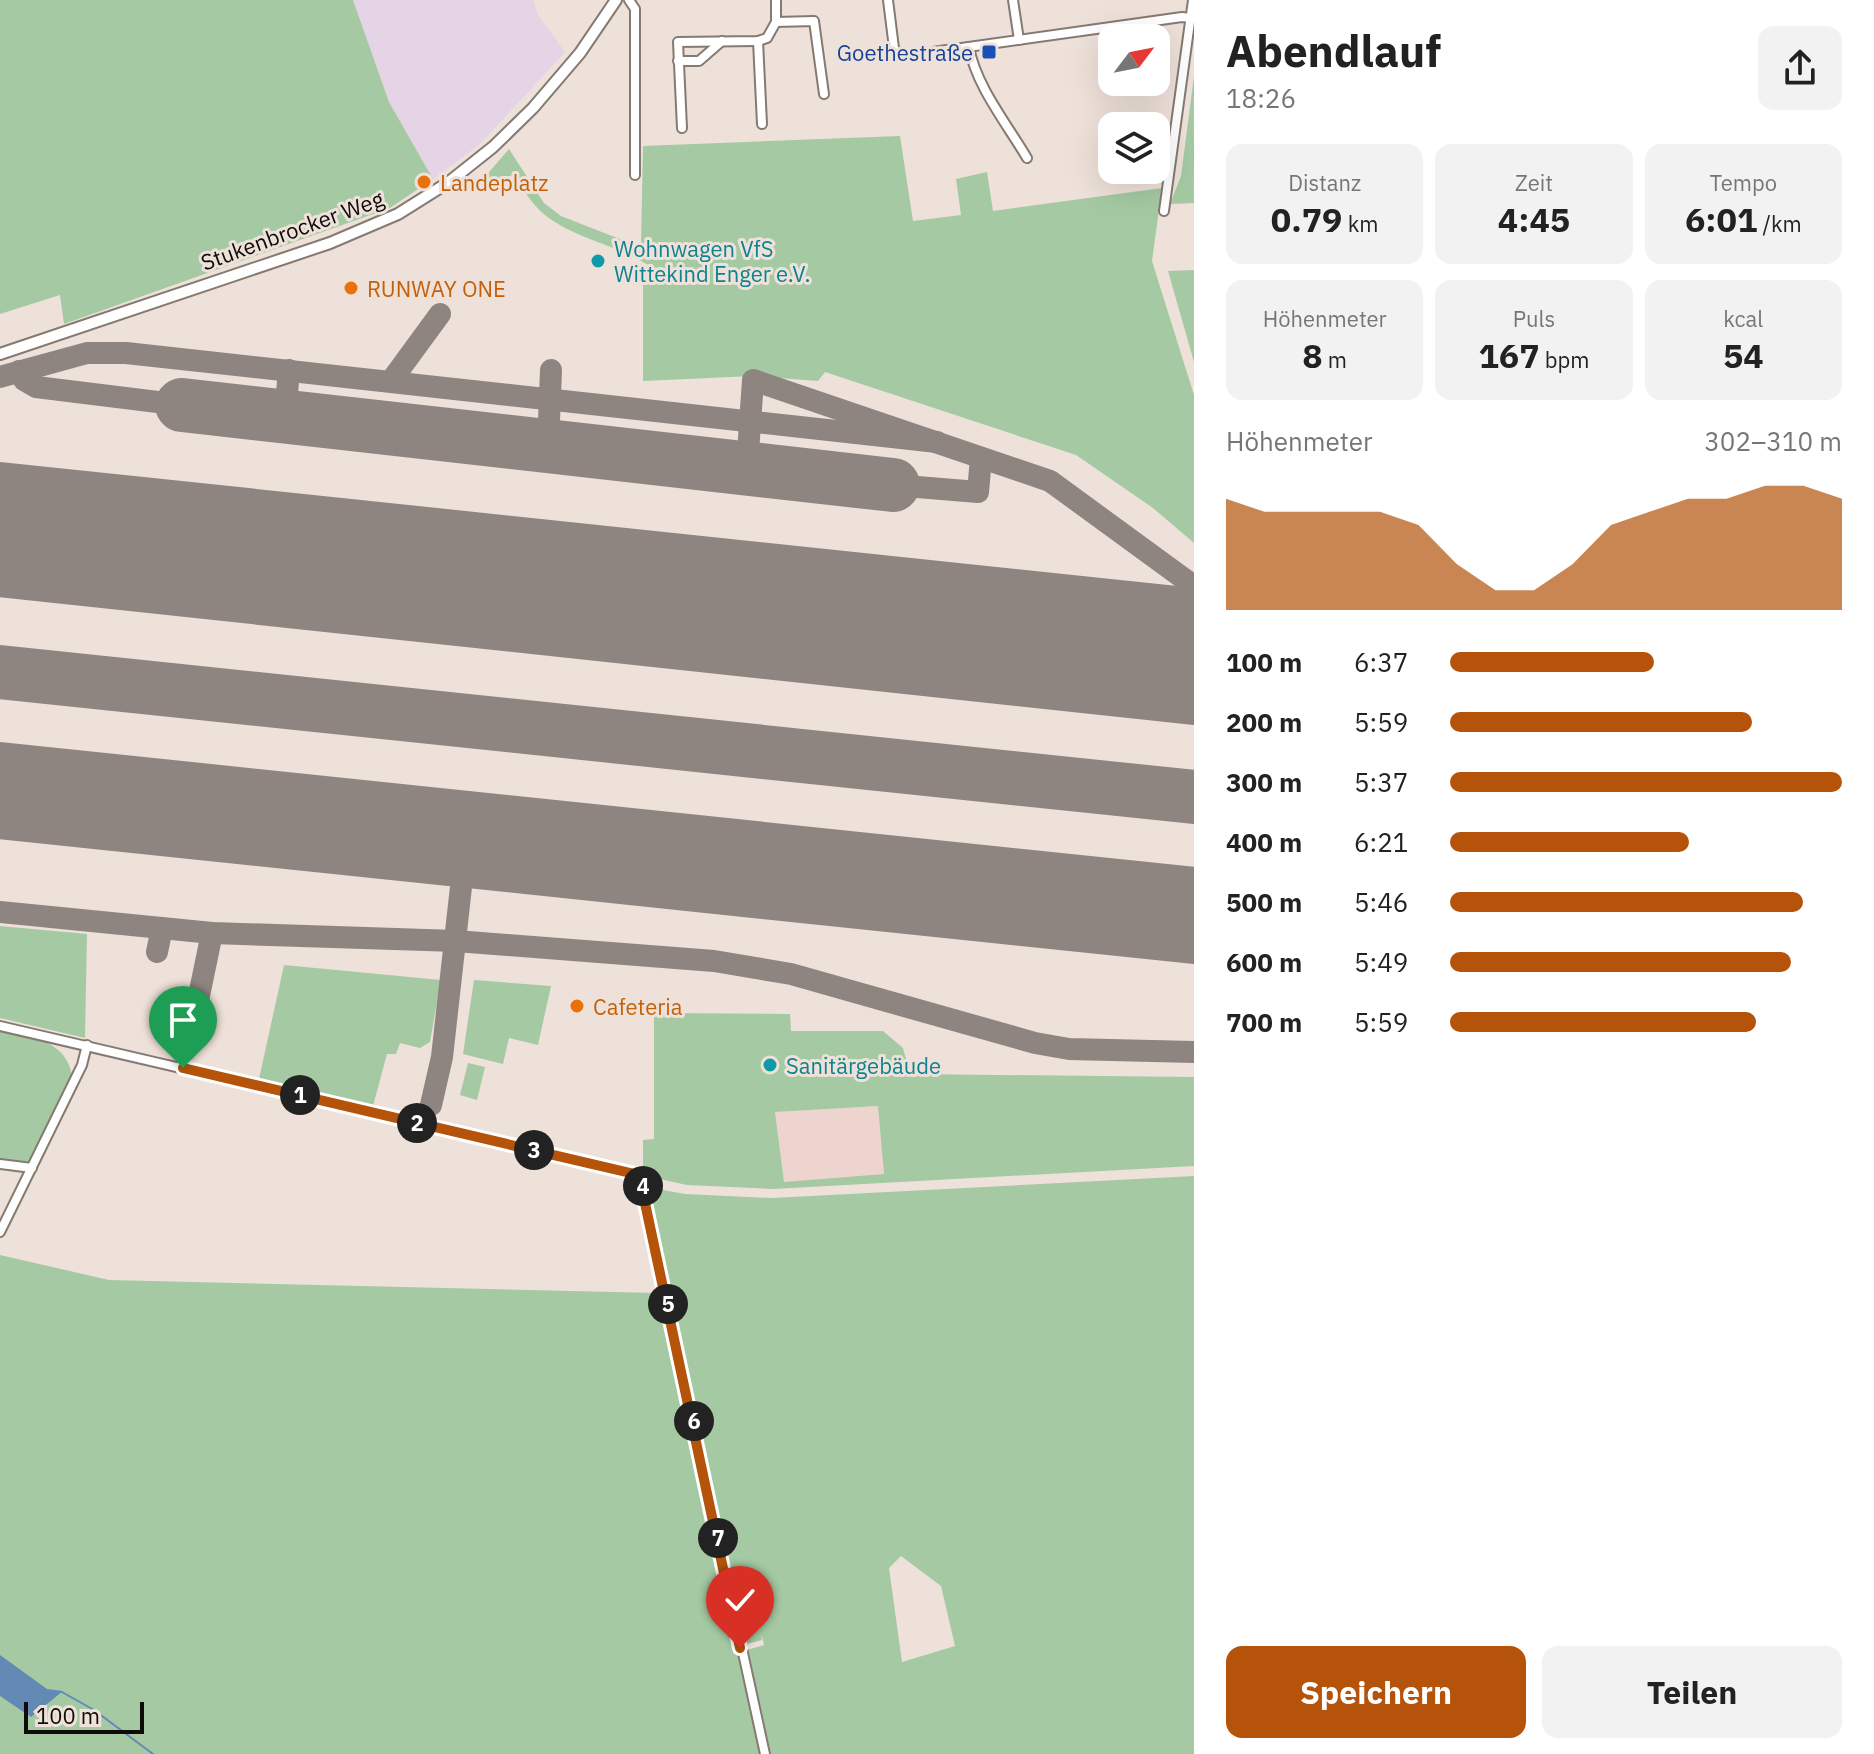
<!DOCTYPE html>
<html lang="de">
<head>
<meta charset="utf-8">
<style>
	body { margin:0; font-family:"IBM Plex Sans",sans-serif; background:#f2f2f2; color:#222; height:100vh; display:flex; flex-direction:column; font-size:30px; white-space:nowrap }
	* { box-sizing:border-box; margin:0 }
	p { font-size:26px; color:#767676 }
	.icon { flex:none; width:44px; height:44px; fill:none; stroke:currentColor; stroke-width:2; stroke-linecap:round; stroke-linejoin:round }
	.map { position:relative; flex:1; overflow:hidden }
	.drawer { display:flex; flex-direction:column; background:#fff; width:680px }
	.drawer>* { flex:none }
	.needle { width:52px; rotate:58deg }
	.fabs { position:absolute; left:1098px; top:24px; display:grid; gap:16px }
	.fabs a { display:grid; place-items:center; width:72px; height:72px; border-radius:16px; background:#fff; box-shadow:0 8px 32px #0002; font-size:40px }
	.scale { position:absolute; left:24px; bottom:20px; width:120px; box-sizing:border-box; padding-left:8px; border:4px solid #0f0b08; border-top:0; font-size:22px; line-height:28px; white-space:nowrap; color:#0f0b08; -webkit-text-stroke:6px #eee1d9; paint-order:stroke }
	.pin { position:absolute; display:grid; place-items:center; width:68px; height:68px; color:#fff; margin:-82px -34px; border-radius:50% 50% 50% 0; rotate:-45deg; box-shadow:0 0 8px #0007 }
	.pin .icon { rotate:45deg }
	.km { position:absolute; width:40px; height:40px; margin:-20px; border-radius:50%; background:#222; color:#fff; font-size:22px; line-height:40px; text-align:center }
	.round { display:grid; place-items:center; flex:none; width:84px; height:84px; border-radius:16px; background:#f2f2f2 }
	.overview { display:flex; align-items:center; justify-content:space-between; height:136px; padding:0 32px }
	h1 { font-size:44px; font-weight:700; line-height:60px }
	.stats { display:grid; grid-template-columns:repeat(3,1fr); gap:12px; height:136px; padding:8px 32px }
	.stats div { display:grid; align-content:center; border-radius:16px; background:#f2f2f2; text-align:center }
	.stats b { font-size:34px; font-weight:700 }
	.stats small { font-size:22px; font-weight:400 }
	.stats p { font-size:22px }
	.chart { height:224px; padding:16px 32px }
	.chart p { display:flex; justify-content:space-between }
	.chart svg { width:100%; height:144px; margin-top:8px; fill:#b45309; opacity:.7 }
	.primary-button { display:flex; gap:16px; margin-top:auto; padding:16px 32px }
	.primary-button a { flex:1; height:92px; border-radius:16px; background:#b45309; color:#fff; font-size:32px; font-weight:700; line-height:92px; text-align:center }
	.primary-button a+a { background:#f2f2f2; color:#222 }
	ul { padding:0 32px; list-style:none; font-size:26px }
	li { display:grid; grid-template-columns:128px 96px 1fr; align-items:center; height:60px }
	li i { height:20px; border-radius:10px; background:#b45309 }
	main { display:flex; flex:1; min-height:0 }
	.map>svg:first-child { display:block }
</style>
</head>
<body>
<main>
<div class="map">
<svg width="1194" height="1754" viewBox="0 0 1194 1754">
	<rect width="100%" height="100%" fill="#eee1d9"/>
	<polygon fill="#eed4ce" points="879,1106 884,1174 784,1183 775,1112"/>
	<polygon fill="#e5d4e5" points="353,0 533,0 538,15 565,52 479,145 433,179 389,102"/>
	<g fill="#a5caa3" fill-rule="evenodd">
		<polygon points="0,0 353,0 389,102 433,179 390,208 64,324 60,295 0,314"/>
		<polygon points="1194,76 1194,203 1170,204 1181,176"/>
		<path d="M 900,136 L 913,221 L 961,215 L 956,179 L 987,172 L 993,211 L 1162,188 L 1152,261 L 1194,395 L 1194,543 L 1153,508 L 1076,455 L 825,372 L 818,381 L 753,376 L 643,381 L 643,268 L 648,265 C 615,244 575,239 545,215 C 532,205 523,188 513,175 L 484,186 L 483,179 L 509,149 L 544,203 L 561,216 L 630,243 L 641,244 L 643,146 Z"/>
		<polygon points="1194,270 1194,362 1168,271"/>
		<polygon points="0,926 87,934 85,1038 0,1018"/>
		<polygon points="284,965 441,980 430,1042 420,1048 400,1043 396,1054 387,1054 373,1106 259,1079"/>
		<polygon points="474,980 551,986 538,1045 509,1038 503,1064 463,1054"/>
		<path d="M 654,1013 L 790,1014 L 791,1031 L 883,1031 L 903,1048 L 910,1074 L 1194,1077 L 1194,1166 L 773,1189 L 687,1185 L 650,1177 L 643,1170 L 643,1140 L 654,1139 ZM 878,1106 L 884,1174 L 784,1182 L 775,1112 Z"/>
		<path d="M 0,1030 C 30,1037 67,1040 72,1076 L 30,1161 L 0,1161 Z"/>
		<polygon points="468,1063 485,1067 477,1100 460,1095"/>
		<path d="M 1194,1176 L 1194,1754 L 771,1754 L 747,1650 L 764,1645 L 761,1632 L 762,1640 L 747,1644 L 649,1198 L 652,1188 L 685,1194 L 772,1198 ZM 901,1556 L 941,1586 L 955,1646 L 902,1662 L 889,1568 Z"/>
		<polygon points="0,1255 109,1280 657,1293 761,1754 0,1754"/>
	</g>
	<polygon fill="#638ab4" points="0,1655 47,1689 63,1691 31,1717 0,1696"/>
	<g fill="none" stroke-linecap="round" stroke-linejoin="round">
		<polyline stroke="#638ab4" stroke-width="2" points="62,1692 94,1710 153,1754"/>
		<g stroke="#8e8580" stroke-width="22">
			<polyline points="19,371 24,380 36,387 182,405"/>
			<polyline points="0,377 87,353 126,353 937,442"/>
			<polyline points="391,381 440,314"/>
			<polyline points="285,416 289,370"/>
			<polyline points="548,446 551,370"/>
			<polyline points="747,467 753,380 1050,481 1194,586"/>
			<polyline points="893,485 978,492 981,458"/>
			<polyline points="991,676 996,594"/>
			<polyline points="146,827 150,784"/>
			<polyline points="0,912 212,933 456,941 714,961 791,974 1035,1043 1069,1049 1194,1052"/>
			<polyline points="978,914 981,871"/>
			<polyline points="157,952 162,928"/>
			<polyline points="190,1039 212,933"/>
			<polyline points="431,1105 442,1057 464,860"/>
		</g>
		<g stroke="#8e8580" stroke-width="54">
			<polyline points="182,405 893,485"/>
			<polyline points="0,489 1194,615"/>
			<polyline points="0,528 1194,656"/>
			<polyline points="0,570 1194,698"/>
			<polyline points="0,672 1194,797"/>
			<polyline points="0,769 1194,894"/>
			<polyline points="0,812 1194,937"/>
		</g>
		<g stroke="#857a72" stroke-width="12">
			<g id="minor">
				<polyline points="629,0 635,9 635,175"/>
				<polyline points="888,0 894,48 898,54 904,56 1182,17 1191,18"/>
				<polyline points="1013,0 1019,40"/>
				<polyline points="776,22 814,21 824,94"/>
				<polyline points="758,41 762,124"/>
				<path d="M 969,47 C 976,86 1007,124 1027,158"/>
				<polyline points="678,61 699,61 722,41"/>
				<polyline points="682,128 678,42 758,41 767,38 776,22 776,0"/>
				<polyline points="1164,211 1193,0"/>
				<polyline points="0,1026 639,1175 765,1754"/>
				<polyline points="0,1164 32,1168"/>
				<polyline points="0,1232 82,1065 87,1045"/>
			</g>
		</g>
		<g stroke="#857a72" stroke-width="14">
			<polyline id="tertiary" points="0,354 330,243 398,214 449,182 493,147 533,108 580,53 616,0"/>
		</g>
		<use href="#minor" stroke="#fff" stroke-width="8"/>
		<use href="#tertiary" stroke="#fff" stroke-width="10"/>
	</g>
	<g fill="none" stroke-linecap="round" stroke-linejoin="round">
		<g stroke="#fff" stroke-width="16">
			<polyline id="route" points="183,1068 639,1175 740,1648"/>
		</g>
		<use href="#route" stroke="#b45309" stroke-width="10"/>
	</g>
	<rect fill="#1a4fb4" stroke="#eee1d9" stroke-width="3" x="981" y="44" width="16" height="16" rx="4"/>
	<g fill="#e8710a" stroke="#eee1d9" stroke-width="3">
		<circle cx="424" cy="182" r="8"/>
		<circle cx="351" cy="288" r="8"/>
		<circle cx="577" cy="1006" r="8"/>
	</g>
	<g fill="#0f9aa8" stroke="#eee1d9" stroke-width="3">
		<circle cx="598" cy="261" r="8"/>
		<circle cx="770" cy="1065" r="8"/>
	</g>
	<g text-anchor="middle" dominant-baseline="central" stroke-width="6" stroke-linejoin="round" paint-order="stroke">
		<g font-size="22" fill="#164399" stroke="#eee1d9" text-anchor="end">
			<text x="973" y="52">Goethestraße</text>
		</g>
		<g font-size="22" fill="#c56008" stroke="#eee1d9" text-anchor="start">
			<text x="440" y="182">Landeplatz</text>
			<text x="367" y="288">RUNWAY ONE</text>
			<text x="593" y="1006">Cafeteria</text>
		</g>
		<g font-size="22" fill="#0f0b08" stroke="#eee1d9">
			<text transform="translate(292 230) rotate(-20)">Stukenbrocker Weg</text>
		</g>
		<g font-size="22" fill="#0d838f" stroke="#eee1d9" text-anchor="start">
			<text x="614" y="248">Wohnwagen VfS<tspan x="614" dy="25">Wittekind Enger e.V.</tspan></text>
			<text x="786" y="1065">Sanitärgebäude</text>
		</g>
	</g>
</svg>
<div class="fabs">
<a><svg class="needle" viewBox="-14 -14 28 28"><path d="M0-13l5 13h-10z" fill="#e53935"/><path d="M0 13l5-13h-10z" fill="#767676"/></svg></a>
<a><svg class="icon" aria-label="layers" viewBox="0 0 24 24"><path d="M12 4l9 5-9 5-9-5zM3 14l9 5 9-5"/></svg></a>
</div>
<div class="scale">100 m</div>
<div class="pin" style="left:183px;top:1068px;background:#1e9e55"><svg class="icon" aria-label="arrive" viewBox="0 0 24 24"><path d="M6 21V4h12l-3 4 3 4H6"/></svg></div>
<div class="pin" style="left:740px;top:1648px;background:#d93025"><svg class="icon" aria-label="check" viewBox="0 0 24 24"><path d="M5 12l5 5 9-10"/></svg></div>
<b class="km" style="left:300px;top:1095px">1</b>
<b class="km" style="left:417px;top:1123px">2</b>
<b class="km" style="left:534px;top:1150px">3</b>
<b class="km" style="left:643px;top:1186px">4</b>
<b class="km" style="left:668px;top:1304px">5</b>
<b class="km" style="left:694px;top:1421px">6</b>
<b class="km" style="left:718px;top:1538px">7</b>
</div>
<section class="drawer">
<div class="overview"><div><h1>Abendlauf</h1><p>18:26</p></div><a class="round"><svg class="icon" aria-label="share" viewBox="0 0 24 24"><path d="M12 15V3M7 8l5-5 5 5M5 13v7h14v-7"/></svg></a></div>
<div class="stats">
<div><p>Distanz</p><b>0.79<small> km</small></b></div>
<div><p>Zeit</p><b>4:45</b></div>
<div><p>Tempo</p><b>6:01<small> /km</small></b></div>
</div>
<div class="stats">
<div><p>Höhenmeter</p><b>8<small> m</small></b></div>
<div><p>Puls</p><b>167<small> bpm</small></b></div>
<div><p>kcal</p><b>54</b></div>
</div>
<div class="chart"><p><span>Höhenmeter</span>302–310 m</p>
<svg viewBox="0 0 160 44" preserveAspectRatio="none"><path d="M0 44V10L10 14L20 14L30 14L40 14L50 18L60 30L70 38L80 38L90 30L100 18L110 14L120 10L130 10L140 6L150 6L160 10V44z"/></svg>
</div>
<ul>
<li><b>100 m</b>6:37<i style="width:52%"></i></li>
<li><b>200 m</b>5:59<i style="width:77%"></i></li>
<li><b>300 m</b>5:37<i style="width:100%"></i></li>
<li><b>400 m</b>6:21<i style="width:61%"></i></li>
<li><b>500 m</b>5:46<i style="width:90%"></i></li>
<li><b>600 m</b>5:49<i style="width:87%"></i></li>
<li><b>700 m</b>5:59<i style="width:78%"></i></li>
</ul>
<div class="primary-button"><a>Speichern</a><a>Teilen</a></div>
</section>
</main>
</body>
</html>
